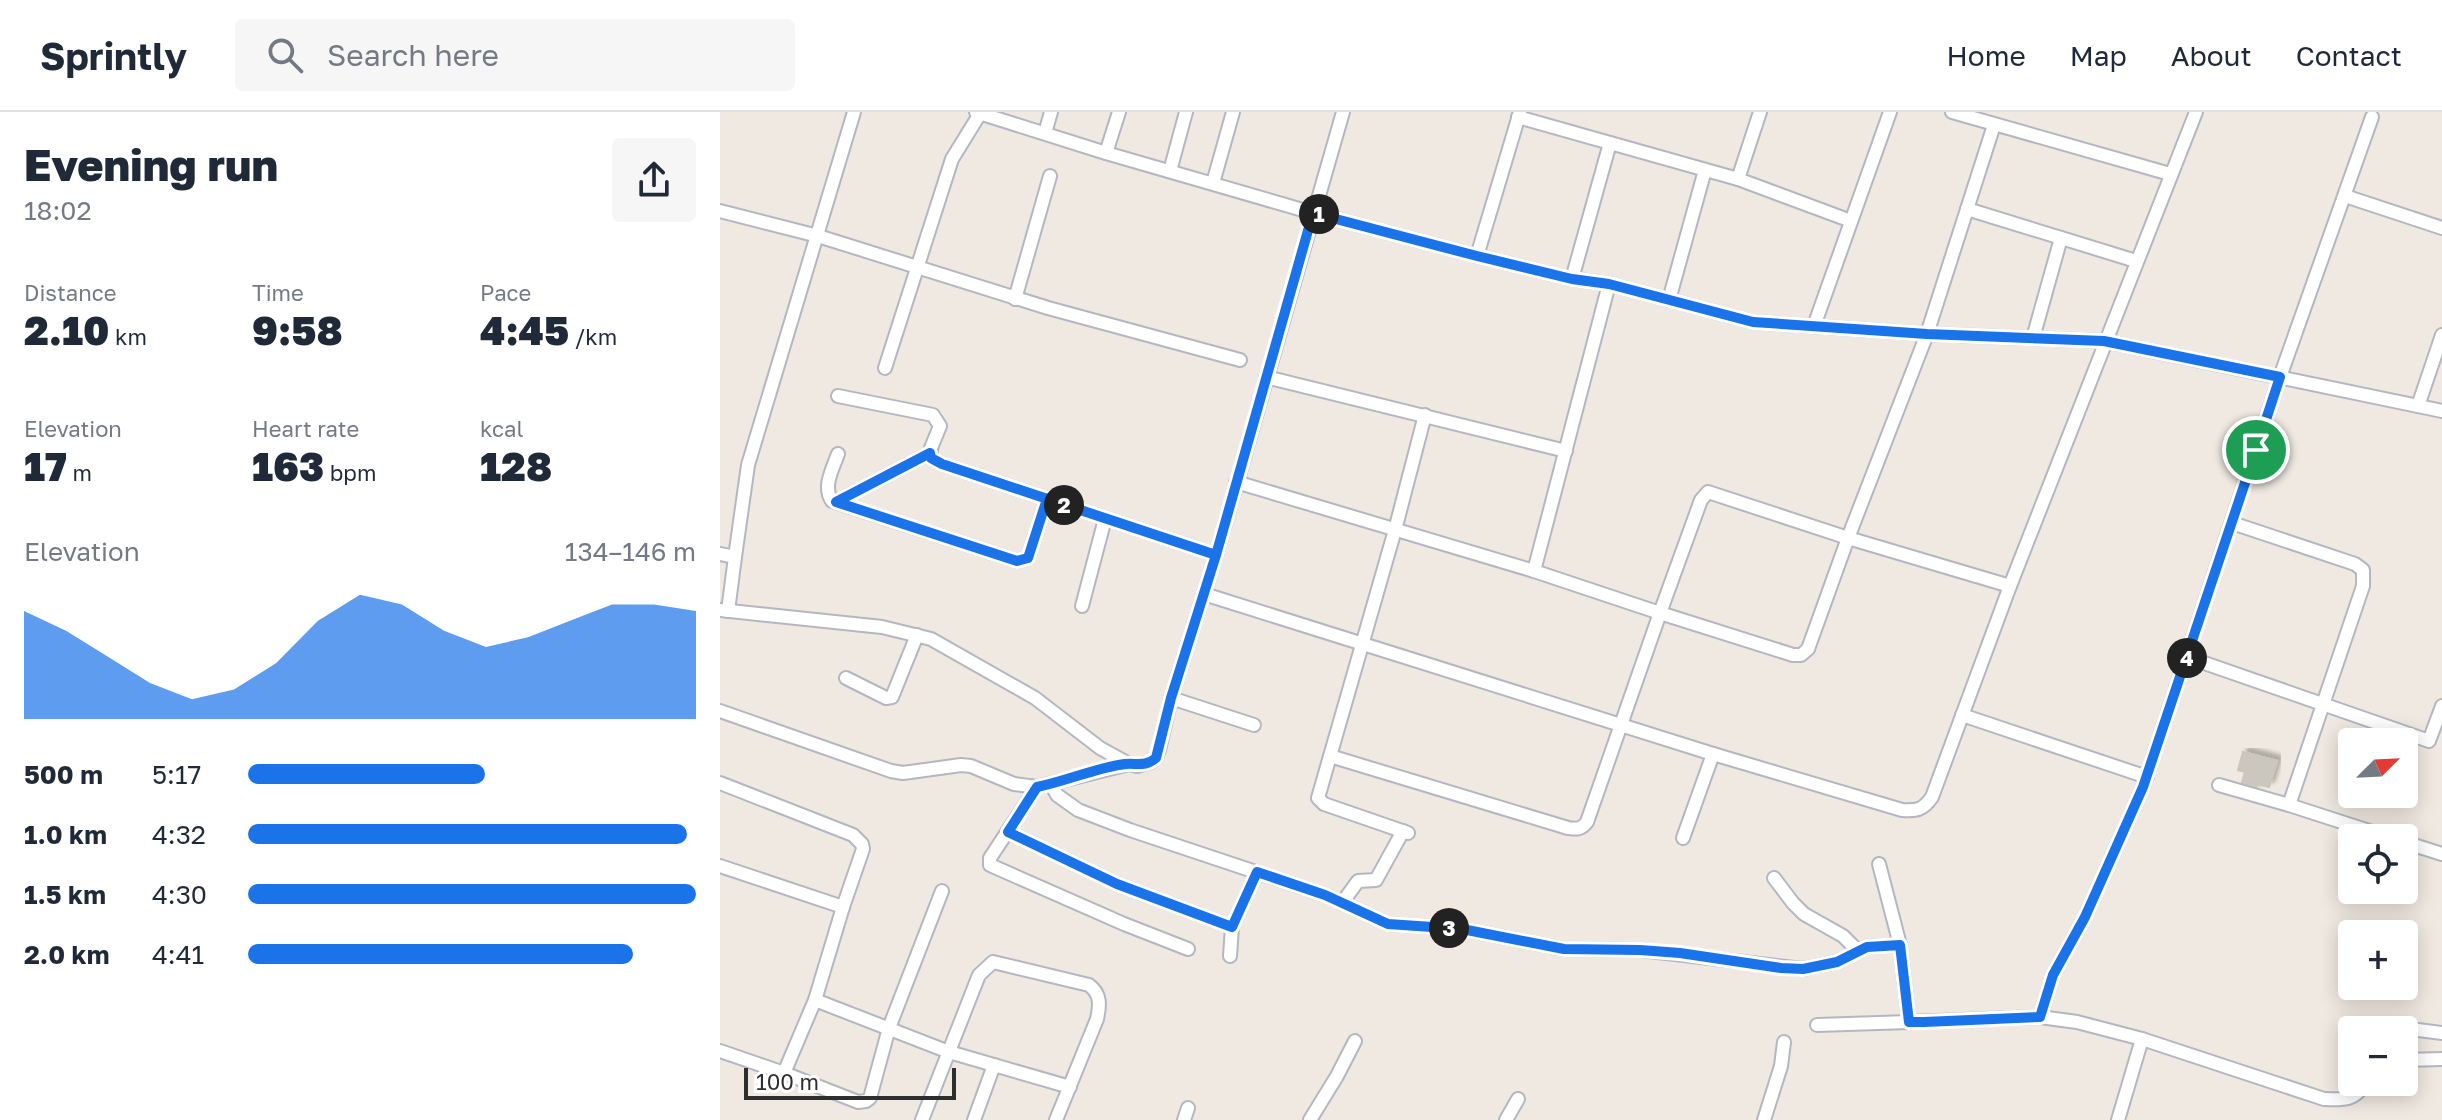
<!DOCTYPE html>
<html lang="en">
<head>
<meta charset="utf-8">
<style>
	body { margin:0; font-family:"Golos Text",sans-serif; background:#f6f6f7; color:#1f2937; height:100vh; display:flex; flex-direction:column; font-size:30px; white-space:nowrap }
	* { box-sizing:border-box; margin:0 }
	p { font-size:26px; color:#747a83 }
	.icon { flex:none; width:44px; height:44px; fill:none; stroke:currentColor; stroke-width:2; stroke-linecap:round; stroke-linejoin:round }
	.map { position:relative; flex:1; overflow:hidden }
	.drawer { display:flex; flex-direction:column; background:#fff; width:720px }
	.drawer>* { flex:none }
	.needle { width:52px; rotate:66deg }
	.tools { position:absolute; left:1618px; top:616px; display:grid; gap:16px }
	.tools a { display:grid; place-items:center; width:80px; height:80px; border-radius:8px; background:#fff; box-shadow:0 4px 20px #0003; font-size:40px }
	.scale { position:absolute; left:24px; bottom:20px; width:212px; box-sizing:border-box; padding-left:8px; border:4px solid #2e2e2e; border-top:0; font-size:22px; line-height:28px; white-space:nowrap; color:#2e2e2e; -webkit-text-stroke:6px #fff; paint-order:stroke }
	.pin { position:absolute; display:grid; place-items:center; width:68px; height:68px; color:#fff; margin:-34px; border:4px solid #fff; border-radius:50%; box-shadow:0 2px 8px #0007 }
	.km { position:absolute; width:40px; height:40px; margin:-20px; border-radius:50%; background:#222; color:#fff; font-size:22px; line-height:40px; text-align:center }
	.round { display:grid; place-items:center; flex:none; width:84px; height:84px; border-radius:8px; background:#f6f6f7 }
	.summary { display:flex; align-items:center; justify-content:space-between; height:136px; padding:0 24px }
	h1 { font-size:44px; font-weight:800; line-height:60px }
	.stats { display:grid; grid-template-columns:repeat(3,1fr); gap:12px; height:136px; padding:8px 24px }
	.stats div { display:grid; align-content:center }
	.stats b { font-size:40px; font-weight:800 }
	.stats small { font-size:22px; font-weight:400 }
	.stats p { font-size:22px }
	.chart { height:224px; padding:16px 24px }
	.chart p { display:flex; justify-content:space-between }
	.chart svg { width:100%; height:144px; margin-top:8px; fill:#1a73e8; opacity:.7 }
	ul { padding:0 24px; list-style:none; font-size:26px }
	li { display:grid; grid-template-columns:128px 96px 1fr; align-items:center; height:60px }
	li i { height:20px; border-radius:10px; background:#1a73e8 }
	header { display:flex; align-items:center; gap:48px; box-sizing:border-box; height:112px; padding:0 40px; background:#fff; border-bottom:2px solid #e0e1e3 }
	header strong { font-size:38px }
	nav { display:flex; gap:44px; margin-inline-start:auto; font-size:28px }
	.search { width:560px; height:72px; background:#f6f6f7; display:flex; align-items:center; gap:20px; box-sizing:border-box; padding:0 28px; border-radius:8px; color:#747a83; font-size:30px }
	main { display:flex; flex:1; min-height:0 }
	.map>svg:first-child { display:block }
</style>
</head>
<body>
<header>
<strong>Sprintly</strong>
<div class="search"><svg class="icon" aria-label="search" viewBox="0 0 24 24"><circle cx="10" cy="10" r="6"/><path d="M15 15l6 6"/></svg>Search here</div>
<nav><a>Home</a><a>Map</a><a>About</a><a>Contact</a></nav>
</header>
<main>
<section class="drawer">
<div class="summary"><div><h1>Evening run</h1><p>18:02</p></div><a class="round"><svg class="icon" aria-label="share" viewBox="0 0 24 24"><path d="M12 15V3M7 8l5-5 5 5M5 13v7h14v-7"/></svg></a></div>
<div class="stats">
<div><p>Distance</p><b>2.10<small> km</small></b></div>
<div><p>Time</p><b>9:58</b></div>
<div><p>Pace</p><b>4:45<small> /km</small></b></div>
</div>
<div class="stats">
<div><p>Elevation</p><b>17<small> m</small></b></div>
<div><p>Heart rate</p><b>163<small> bpm</small></b></div>
<div><p>kcal</p><b>128</b></div>
</div>
<div class="chart"><p><span>Elevation</span>134–146 m</p>
<svg viewBox="0 0 160 44" preserveAspectRatio="none"><path d="M0 44V11L10 17L20 25L30 33L40 38L50 35L60 27L70 14L80 6L90 9L100 17L110 22L120 19L130 14L140 9L150 9L160 11V44z"/></svg>
</div>
<ul>
<li><b>500 m</b>5:17<i style="width:53%"></i></li>
<li><b>1.0 km</b>4:32<i style="width:98%"></i></li>
<li><b>1.5 km</b>4:30<i style="width:100%"></i></li>
<li><b>2.0 km</b>4:41<i style="width:86%"></i></li>
</ul>
</section>
<div class="map">
<svg width="1722" height="1008" viewBox="0 0 1722 1008">
	<defs>
		<filter id="shadow"><feDropShadow dx="5" dy="-5" stdDeviation="2" flood-color="#0004"/></filter>
	</defs>
	<rect width="100%" height="100%" fill="#efe9e1"/>
	<polygon fill="#cbc7bf" stroke="#cbc5ba" stroke-width="2" filter="url(#shadow)" points="1523,640 1557,649 1549,675 1537,672 1536,678 1521,674 1525,660 1518,658"/>
	<g fill="none" stroke-linecap="round" stroke-linejoin="round">
		<g stroke="#b4b7c1" stroke-width="16">
			<g id="minor">
				<polyline points="256,0 386,41 593,101 757,144 852,167 889,172 1033,210 1207,222 1384,229 1722,299"/>
				<polyline points="1232,0 1450,62"/>
				<polyline points="798,5 1018,67 1040,0"/>
				<polyline points="1274,13 1207,222 1128,426 1088,537 1081,543 1073,543 940,501 981,388 988,380 1128,426 1290,474"/>
				<polyline points="325,21 331,0"/>
				<polyline points="386,41 399,0"/>
				<polyline points="450,59 466,0"/>
				<polyline points="1018,67 1131,109"/>
				<polyline points="493,71 513,0"/>
				<polyline points="1625,84 1722,116"/>
				<polyline points="1247,97 1416,149"/>
				<polyline points="0,99 98,124 328,196 520,248"/>
				<polyline points="757,144 800,0"/>
				<polyline points="852,167 890,31"/>
				<polyline points="295,187 330,64"/>
				<polyline points="949,188 985,58"/>
				<polyline points="1094,214 1170,0"/>
				<polyline points="1313,226 1341,126"/>
				<polyline points="165,256 232,47 261,0"/>
				<polyline points="546,265 846,339"/>
				<polyline points="118,284 213,303 220,314 211,336 211,346 222,352 496,443"/>
				<polyline points="1698,294 1722,223"/>
				<path d="M 118,342 C 113,356 102,375 112,389 L 297,449 L 308,446 L 327,387"/>
				<polyline points="516,370 814,459"/>
				<polyline points="116,390 210,341"/>
				<polyline points="1512,411 1635,452 1643,458 1643,474 1569,693 1671,726"/>
				<polyline points="0,442 15,445 8,499"/>
				<polyline points="15,445 28,353 134,0"/>
				<path d="M 484,482 L 993,642 L 1182,698 C 1197,699 1203,698 1212,685 L 1290,474 L 1476,0"/>
				<polyline points="362,494 385,407"/>
				<polyline points="0,498 162,515 211,527 315,586 380,636 409,652 417,654 431,650 436,646 439,638 451,586 496,443 623,0"/>
				<polyline points="1467,545 1709,629 1722,594"/>
				<polyline points="126,566 166,586 172,585 197,523"/>
				<polyline points="451,586 534,613"/>
				<polyline points="0,599 171,659 183,661 241,653 251,654 294,672 317,675 409,652"/>
				<polyline points="1242,603 1427,665"/>
				<path d="M 610,644 L 848,716 C 856,717 861,718 867,710 L 940,501 L 814,459 L 889,172"/>
				<polyline points="0,671 133,723 142,732 143,737 123,795 95,888 229,940 350,975"/>
				<polyline points="331,672 337,683 358,698 410,718 605,783 668,812 742,817 844,837 920,838 1083,857 1117,850 1147,835 1180,833 1189,910 1320,905"/>
				<polyline points="1499,673 1569,693"/>
				<polyline points="317,675 270,746 270,753 404,812 468,837"/>
				<polyline points="288,720 397,772 512,815"/>
				<polyline points="688,721 604,692 598,686 675,418 705,303"/>
				<polyline points="963,726 993,642"/>
				<polyline points="1684,730 1722,742"/>
				<polyline points="1159,752 1180,833"/>
				<polyline points="0,754 123,795"/>
				<polyline points="1054,766 1073,791 1084,802 1123,824 1138,839"/>
				<polyline points="622,791 638,769 656,768 683,719"/>
				<polyline points="510,844 512,815 537,760"/>
				<polyline points="1097,913 1189,910"/>
				<polyline points="1661,918 1667,914 1722,921"/>
				<path d="M 1422,927 L 1604,987 C 1624,988 1635,989 1646,970"/>
				<polyline points="0,939 64,961 95,888"/>
				<polyline points="1684,948 1722,947"/>
				<polyline points="64,961 138,990 146,989 150,986 169,916 222,779"/>
				<path d="M 202,1008 L 259,863 L 273,850 L 369,873 C 381,882 380,893 377,907 L 336,1008"/>
				<polyline points="254,1008 274,953"/>
				<polyline points="464,1008 468,996"/>
				<polyline points="590,1008 617,964 635,929"/>
				<polyline points="786,1008 798,987"/>
				<polyline points="1044,1008 1061,954 1064,930"/>
				<polyline points="1398,1008 1422,927 1357,910 1320,905 1333,863 1365,805 1423,675 1560,265 1652,5"/>
			</g>
		</g>
		<use href="#minor" stroke="#fff" stroke-width="12"/>
	</g>
	<g fill="none" stroke-linecap="round" stroke-linejoin="round">
		<g stroke="#fff" stroke-width="16">
			<path id="route" d="M 1536,338 L 1560,265 L 1384,229 L 1207,222 L 1033,210 L 889,172 L 852,167 L 757,144 L 593,101 L 496,443 L 222,352 L 211,346 L 210,341 L 116,390 L 297,449 L 308,446 L 327,387 L 496,443 L 451,586 L 436,646 C 425,655 418,651 405,652 C 375,656 347,669 317,675 L 288,720 L 397,772 L 512,815 L 537,760 L 605,783 L 668,812 L 742,817 L 844,837 L 920,838 L 960,841 L 1061,856 L 1083,857 L 1117,850 L 1147,835 L 1180,833 L 1189,910 L 1204,910 L 1320,905 L 1333,863 L 1365,805 L 1423,675 L 1536,338"/>
		</g>
		<use href="#route" stroke="#1a73e8" stroke-width="10"/>
	</g>
</svg>
<div class="tools">
<a><svg class="needle" viewBox="-14 -14 28 28"><path d="M0-13l5 13h-10z" fill="#e53935"/><path d="M0 13l5-13h-10z" fill="#747a83"/></svg></a>
<a><svg class="icon" aria-label="locate" viewBox="0 0 24 24"><circle cx="12" cy="12" r="6"/><path d="M12 2v4M12 18v4M2 12h4M18 12h4"/></svg></a>
<a>+</a>
<a>−</a>
</div>
<div class="scale">100 m</div>
<div class="pin" style="left:1536px;top:338px;background:#1e9e55"><svg class="icon" aria-label="arrive" viewBox="0 0 24 24"><path d="M6 21V4h12l-3 4 3 4H6"/></svg></div>
<b class="km" style="left:599px;top:102px">1</b>
<b class="km" style="left:344px;top:393px">2</b>
<b class="km" style="left:729px;top:816px">3</b>
<b class="km" style="left:1467px;top:546px">4</b>
</div>
</main>
</body>
</html>
